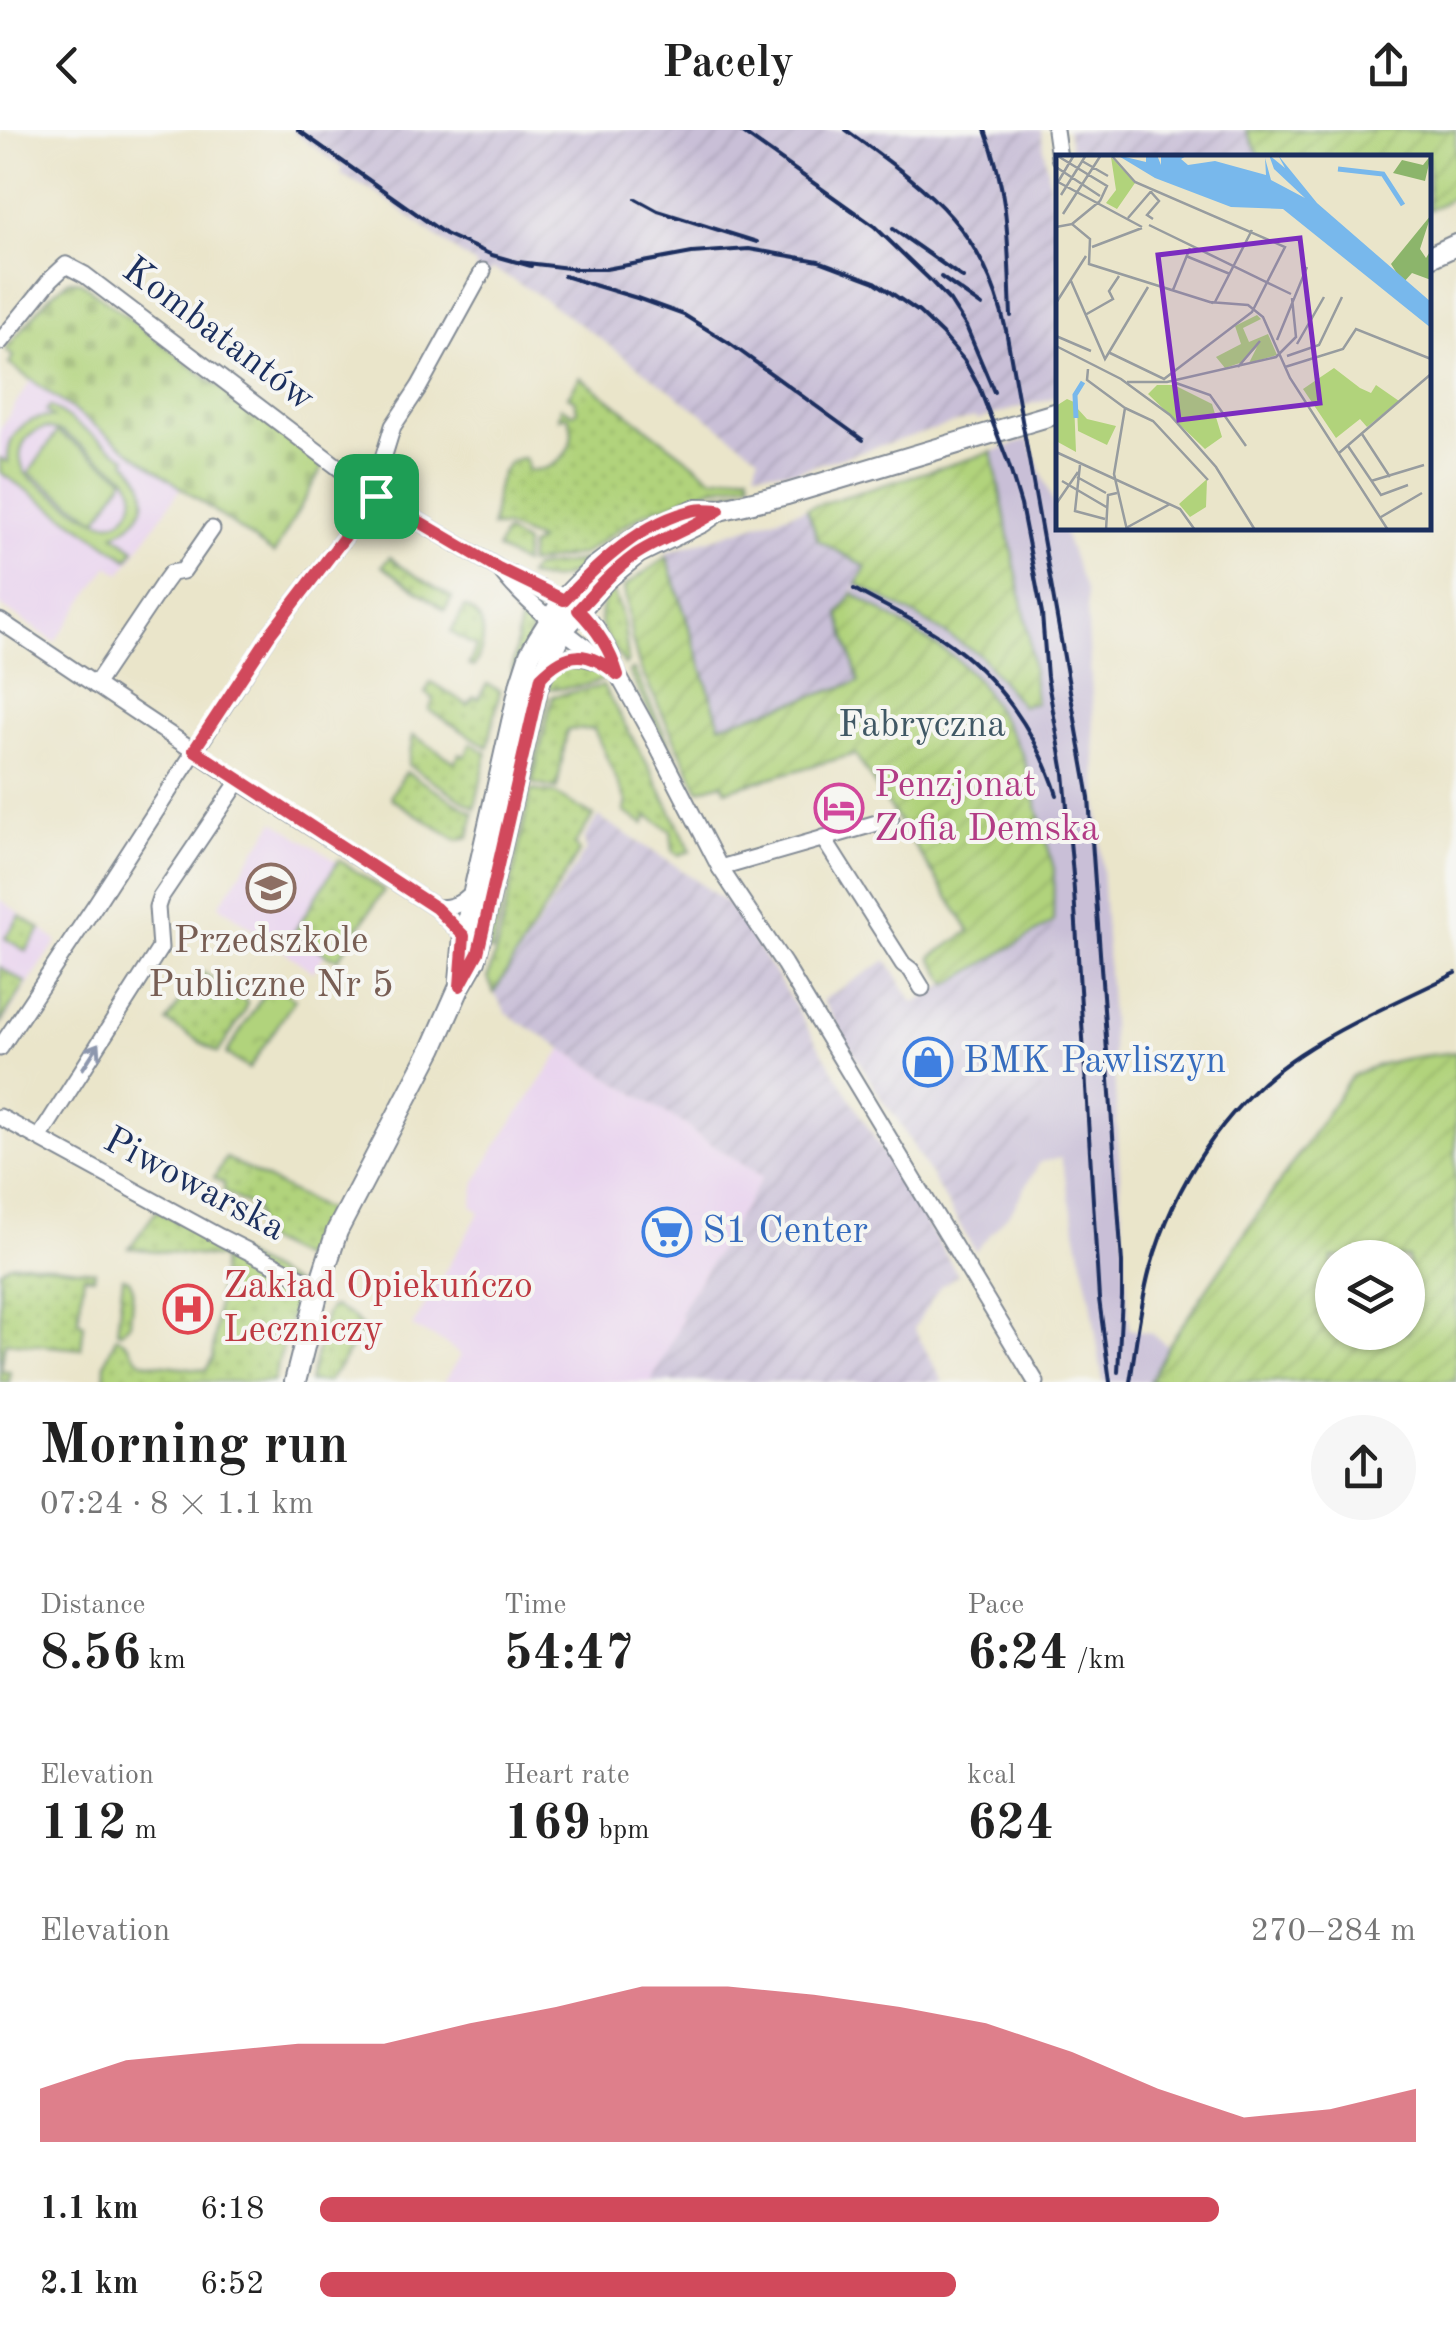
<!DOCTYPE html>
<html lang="en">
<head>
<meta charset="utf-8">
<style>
	body { margin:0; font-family:"Old Standard TT",serif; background:#f6f6f6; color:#222; height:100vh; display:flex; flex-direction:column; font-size:38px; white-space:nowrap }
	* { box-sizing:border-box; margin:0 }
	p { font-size:32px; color:#767676 }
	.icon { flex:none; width:55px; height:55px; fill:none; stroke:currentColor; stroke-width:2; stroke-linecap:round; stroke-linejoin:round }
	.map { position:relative; height:1252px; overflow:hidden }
	.drawer { display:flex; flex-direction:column; background:#fff; flex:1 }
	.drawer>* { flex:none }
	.buttons { position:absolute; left:1315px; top:1110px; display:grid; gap:20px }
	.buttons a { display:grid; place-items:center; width:110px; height:110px; border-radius:50%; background:#fff; box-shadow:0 2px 8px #0004; font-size:50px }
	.pin { position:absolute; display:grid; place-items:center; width:85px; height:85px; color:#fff; margin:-42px; border-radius:20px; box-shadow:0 5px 15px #0006 }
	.round { display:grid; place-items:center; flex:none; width:105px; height:105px; border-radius:52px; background:#f6f6f6 }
	.overview { display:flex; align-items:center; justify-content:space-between; height:170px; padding:0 40px }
	h1 { font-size:55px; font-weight:800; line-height:75px }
	.stats { display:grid; grid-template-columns:repeat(3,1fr); gap:15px; height:170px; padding:10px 40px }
	.stats div { display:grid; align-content:center }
	.stats b { font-size:50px; font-weight:800 }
	.stats small { font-size:28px; font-weight:400 }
	.stats p { font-size:28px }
	.chart { height:280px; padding:20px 40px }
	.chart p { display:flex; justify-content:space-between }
	.chart svg { width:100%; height:180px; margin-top:10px; fill:#d1495b; opacity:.7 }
	ul { padding:0 40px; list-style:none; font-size:32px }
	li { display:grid; grid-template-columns:160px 120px 1fr; align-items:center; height:75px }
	li i { height:25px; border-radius:12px; background:#d1495b }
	header { display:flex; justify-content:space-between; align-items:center; height:130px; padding:0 40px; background:#fff; font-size:45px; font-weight:800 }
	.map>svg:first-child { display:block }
</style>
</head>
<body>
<header><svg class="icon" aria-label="back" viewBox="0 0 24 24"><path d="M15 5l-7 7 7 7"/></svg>Pacely<svg class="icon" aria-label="share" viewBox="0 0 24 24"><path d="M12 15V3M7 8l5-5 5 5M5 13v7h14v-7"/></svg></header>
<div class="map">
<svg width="1456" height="1252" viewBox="0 0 1456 1252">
	<defs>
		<pattern id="industrial-furrows" width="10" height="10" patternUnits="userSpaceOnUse" patternTransform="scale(2.5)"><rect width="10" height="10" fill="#c9bfd7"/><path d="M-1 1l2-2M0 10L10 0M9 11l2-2" fill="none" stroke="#aca4bb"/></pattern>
		<pattern id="grass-dots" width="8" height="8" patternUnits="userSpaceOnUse" patternTransform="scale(2.5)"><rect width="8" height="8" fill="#b1d37b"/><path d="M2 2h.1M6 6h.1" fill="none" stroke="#98b56d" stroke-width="1.8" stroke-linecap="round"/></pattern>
		<pattern id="cemetery-stones" width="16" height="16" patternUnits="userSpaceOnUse" patternTransform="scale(2.5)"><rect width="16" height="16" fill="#b1d37b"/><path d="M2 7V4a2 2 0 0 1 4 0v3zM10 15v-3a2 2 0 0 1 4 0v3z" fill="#98b56d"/></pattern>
		<pattern id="park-crowns" width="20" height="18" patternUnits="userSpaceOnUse" patternTransform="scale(2.5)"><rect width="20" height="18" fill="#b1d37b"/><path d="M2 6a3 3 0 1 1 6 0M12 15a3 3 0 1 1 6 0" fill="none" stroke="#98b56d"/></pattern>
		<pattern id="garden-furrows" width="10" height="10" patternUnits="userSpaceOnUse" patternTransform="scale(2.5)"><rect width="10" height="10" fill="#b1d37b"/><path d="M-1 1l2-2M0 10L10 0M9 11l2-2" fill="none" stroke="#98b56d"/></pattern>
	</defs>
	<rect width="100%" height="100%" fill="#f6f6f2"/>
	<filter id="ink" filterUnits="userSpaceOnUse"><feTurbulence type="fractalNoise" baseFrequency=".01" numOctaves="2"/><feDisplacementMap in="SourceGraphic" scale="20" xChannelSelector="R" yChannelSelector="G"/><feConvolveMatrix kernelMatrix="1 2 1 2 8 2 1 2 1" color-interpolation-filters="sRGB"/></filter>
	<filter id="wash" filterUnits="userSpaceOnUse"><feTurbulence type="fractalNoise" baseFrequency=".0048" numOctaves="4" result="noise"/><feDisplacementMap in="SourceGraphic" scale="40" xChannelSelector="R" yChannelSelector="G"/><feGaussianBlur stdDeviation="2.25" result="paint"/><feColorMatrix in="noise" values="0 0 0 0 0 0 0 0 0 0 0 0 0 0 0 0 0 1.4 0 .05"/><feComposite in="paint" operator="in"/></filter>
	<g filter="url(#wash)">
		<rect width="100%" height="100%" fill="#eae5ca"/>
		<g fill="#e8d2ee">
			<polygon points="31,250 181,358 121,444 108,436 55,512 0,475 0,299"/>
			<polygon points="275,691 371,754 313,842 219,775"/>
			<polygon points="0,769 57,811 0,897"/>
			<polygon points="563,919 689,997 694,1003 763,1047 680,1182 682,1192 651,1252 444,1252 461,1225 443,1212 412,1197 480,1082 472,1076 476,1052 497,1015"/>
		</g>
		<g fill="url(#industrial-furrows)">
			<polygon points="291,0 1041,0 1058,111 1058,266 977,290 975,287 796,341 755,341 759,326 605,212 532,161 493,139 486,146 475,139 477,135 461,125 383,67 340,44 343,38"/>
			<polygon points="1067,0 1247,0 1261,27 1072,27"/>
			<polygon points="807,378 818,410 866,438 839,484 860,552 720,595 666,423"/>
			<polygon points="598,686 682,740 730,775 777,847 958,1145 940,1156 914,1198 943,1252 651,1252 682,1191 680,1182 763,1047 694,1003 689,997 507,884 494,863 586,720 584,709"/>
			<polygon points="1053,792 1050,913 1037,981 1013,1042 985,1082 965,1104 896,987 885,974 822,870 887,830 914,873"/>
		</g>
		<polygon fill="#c9bfd7" points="1029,309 1058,388 1058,398 1062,398 1086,462 1129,1199 1151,1203 1168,1216 1149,1252 1103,1252 1091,1171 1061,1028 1040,1032 1012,1080 975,1121 965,1104 985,1082 1013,1042 1037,980 1050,913 1054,739 954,527 853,463 857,454 918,487 980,525 1022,576 1036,573 1029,505 992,322"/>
		<g fill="url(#grass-dots)" stroke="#66816c" stroke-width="2.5">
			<path d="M 580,247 L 713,348 L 749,343 L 751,351 L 713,358 L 647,382 L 621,397 L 583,424 L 528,434 L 530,416 L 539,411 L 505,397 L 492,397 C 496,374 493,329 524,328 L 527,333 L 527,340 C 558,343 581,316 568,286 L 559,288 L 561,277 L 573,283 L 577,281 L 575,270 L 568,266 Z"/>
			<path d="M 754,357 L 753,360 L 693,372 L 591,429 C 596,420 605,414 614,408 C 655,377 704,365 754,357 Z"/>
			<polygon points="505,402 525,414 523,434 497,419"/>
			<polygon points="390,427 400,436 452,468 445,480 382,436"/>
			<path d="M 581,431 L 587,433 C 569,449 551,454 528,446 L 533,438 Z"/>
			<path d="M 610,459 C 624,476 626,510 628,531 L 625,535 C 606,507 589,492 610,459 Z"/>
			<path d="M 513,466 C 548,488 526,518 514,546 L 512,541 L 520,489 Z"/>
			<path d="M 465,477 C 490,488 485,517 474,537 L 469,535 L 476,517 L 451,502 Z"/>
			<path d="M 566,533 L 597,537 L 608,546 C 596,556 561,560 546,558 L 549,547 Z"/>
			<polygon points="633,539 639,550 692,663 690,663 629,542"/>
			<polygon points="431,552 468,575 474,567 478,569 487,554 500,561 488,617 429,580 434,569 425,563"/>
			<polygon points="603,556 649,637 691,721 679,725 673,722 671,701 648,686 644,694 624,682 627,673 594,599 567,600 557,659 532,653 553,566"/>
			<polygon points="543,563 548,567 492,821 485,819"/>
			<polygon points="413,605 455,632 460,624 465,627 471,613 487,623 475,678 408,635"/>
			<polygon points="406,642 474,683 469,707 457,710 392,669 391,665"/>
			<polygon points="531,660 554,663 593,686 575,714 579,722 494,863 488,848 500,806"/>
			<polygon points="339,730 384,760 338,829 329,826 294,802"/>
			<polygon points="20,786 41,799 26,821 5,808"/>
			<polygon points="0,837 26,853 0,894"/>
			<polygon points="200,841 247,872 245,881 218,923 167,892"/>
			<polygon points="226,1028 330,1082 304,1129 254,1105 257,1088 255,1079 224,1061 224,1053 214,1048"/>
			<path d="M 157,1080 L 296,1155 L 297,1164 L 273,1252 L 104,1252 L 105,1232 L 116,1207 C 130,1211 131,1224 142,1232 L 206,1240 L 212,1229 L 222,1128 L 129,1118 Z"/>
			<polygon points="28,1133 95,1141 94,1147 84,1146 78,1191 84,1194 81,1219 5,1212 1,1240 10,1241 9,1252 0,1252 0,1140 10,1134"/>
			<polygon points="123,1147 129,1149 133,1158 130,1193 121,1202 117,1201"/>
			<polygon points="335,1177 350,1185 367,1202 367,1207 361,1204 328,1252 309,1252 326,1184 330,1178"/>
		</g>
		<polygon fill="url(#cemetery-stones)" stroke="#66816c" stroke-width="2.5" points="69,150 81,152 323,336 274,424 9,234 13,226 5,220 48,168"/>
		<polygon fill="url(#park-crowns)" stroke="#66816c" stroke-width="2.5" points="271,853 295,869 249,939 226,924"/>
		<g fill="url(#garden-furrows)" stroke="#66816c" stroke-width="2.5" fill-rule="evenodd">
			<polygon points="1246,0 1456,0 1456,66 1429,80 1428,28 1260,27"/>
			<polygon points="992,322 1029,505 1036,573 1022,576 980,525 918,487 857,454 866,437 818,410 807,378"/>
			<polygon points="667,427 720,595 859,552 839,484 853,463 954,527 978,550 1002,589 1023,625 1054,739 1053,792 948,855 931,827 970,801 855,624 726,660 722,653 699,660 640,538 632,510 624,457"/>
			<path d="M 1456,922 L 1456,1252 L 1149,1252 L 1168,1216 L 1352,946 C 1383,929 1421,926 1456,922 ZM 1332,1128 L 1408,1128 L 1408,1202 L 1332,1202 Z"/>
		</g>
		<g fill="#b1d37b" stroke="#66816c" stroke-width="2.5" fill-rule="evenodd">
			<path d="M 50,276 L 127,328 L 125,331 C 156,355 149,390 114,404 L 135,419 L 128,429 L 0,342 L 0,328 L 8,332 C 7,304 25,286 53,287 L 46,281 ZM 46,298 L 62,302 L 127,347 C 133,357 136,366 131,377 C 115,409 83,384 64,371 C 51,362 37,354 26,344 C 14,323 23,303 46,298 Z"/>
			<polygon points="57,302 125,348 97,390 29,343"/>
		</g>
	</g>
	<g filter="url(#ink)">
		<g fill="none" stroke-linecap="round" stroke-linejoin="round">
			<g stroke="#828a94" stroke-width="19">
				<g id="minor">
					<polyline points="1055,0 1059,28"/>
					<polyline points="0,212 51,149 66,135 85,145 376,366 498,438 563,470 595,496 611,524 618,545 653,608 720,738 784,834 1036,1252"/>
					<polyline points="376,366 381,335 393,296 419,257 483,141"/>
					<path d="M 502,442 C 524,470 551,491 580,513 C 593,522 605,535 618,545"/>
					<polyline points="0,491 233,647 436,778 464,806"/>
					<path d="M 547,540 C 563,524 578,524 598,532"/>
					<polyline points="95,555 163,454 171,443 183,441 212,399"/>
					<polyline points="823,708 903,834 911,840 922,858"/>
					<polyline points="720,738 891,689"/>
					<path d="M 436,778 C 454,778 461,774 474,761"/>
					<polyline points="0,918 96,774 271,503 376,366"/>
					<polyline points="0,987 220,1107 319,1157"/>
					<polyline points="39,1008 160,818 157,777 160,768 239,651"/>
				</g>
			</g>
			<g stroke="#828a94" stroke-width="24">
				<g id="major">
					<polyline points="1428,128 1456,115"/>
					<polyline points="460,851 464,806 521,552 530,524 539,508 563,470 594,438 646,401 697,379 719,380 787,364 1058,283"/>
					<polyline points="295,1252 319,1157 337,1101 433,917 460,856 475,830 537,558 562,501 605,450 638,423 702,392 719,380"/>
				</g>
			</g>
			<use href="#minor" stroke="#fff" stroke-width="15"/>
			<use href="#major" stroke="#fff" stroke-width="20"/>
			<g stroke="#1b2f5e" stroke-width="4">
				<polyline points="298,0 445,104 492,125 531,136"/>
				<polyline points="739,0 874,96 929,149 950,171 966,196 994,262"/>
				<path d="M 846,0 C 928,60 982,95 1006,200 L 1089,668 L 1122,1133 L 1122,1167 L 1118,1242"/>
				<path d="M 985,0 C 1010,65 1008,118 1011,186"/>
				<polyline points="636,69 658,81 757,112"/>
				<polyline points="893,99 963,148"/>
				<polyline points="519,132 577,139 606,139 692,123 749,119 819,131 875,152 919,182 942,204 964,230 979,257 1008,332 1021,375 1042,484 1047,547 1064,643 1073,745 1099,1169 1110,1252"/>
				<polyline points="564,146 637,168 684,185 729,213 863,310"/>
				<polyline points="941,147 982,176"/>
				<path d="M 854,459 C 884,476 915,490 943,509 C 998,546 1037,603 1057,665"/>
				<path d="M 1130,1252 C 1136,1215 1140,1176 1150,1139 C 1174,1054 1226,973 1300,924 C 1349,892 1404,869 1456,843"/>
			</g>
		</g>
		<defs><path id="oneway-shaft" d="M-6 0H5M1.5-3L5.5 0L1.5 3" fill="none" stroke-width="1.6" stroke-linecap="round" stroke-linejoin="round" transform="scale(2.5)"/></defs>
		<use stroke="#8d97ae" href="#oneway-shaft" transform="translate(91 926) rotate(-57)"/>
	</g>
	<g fill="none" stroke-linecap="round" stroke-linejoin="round" filter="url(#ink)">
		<g stroke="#fff" stroke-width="20">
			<path id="route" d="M 376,366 L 498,438 L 564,470 C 599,433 643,391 695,380 C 703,378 712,380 719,380 C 693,399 662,407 635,425 C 613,441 596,460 578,480 C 597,499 610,519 618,545 C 588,520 568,519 541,547 L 478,823 L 460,856 L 464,806 L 436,778 L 194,620 L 271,503 Z"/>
		</g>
		<use href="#route" stroke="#d1495b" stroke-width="12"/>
	</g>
	<defs>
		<g id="hotel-ring" transform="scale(2.5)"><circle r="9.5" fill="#f6f6f2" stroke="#d1479c" stroke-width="1.5"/><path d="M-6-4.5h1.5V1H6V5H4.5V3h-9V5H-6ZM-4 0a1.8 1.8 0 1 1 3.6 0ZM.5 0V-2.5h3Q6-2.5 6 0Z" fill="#d1479c"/></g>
		<g id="school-ring" transform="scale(2.5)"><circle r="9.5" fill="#f6f6f2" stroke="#8d6e63" stroke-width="1.5"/><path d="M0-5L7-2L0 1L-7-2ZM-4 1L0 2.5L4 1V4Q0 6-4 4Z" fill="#8d6e63"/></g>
		<g id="shop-ring" transform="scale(2.5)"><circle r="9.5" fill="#f6f6f2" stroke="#3f7fe0" stroke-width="1.5"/><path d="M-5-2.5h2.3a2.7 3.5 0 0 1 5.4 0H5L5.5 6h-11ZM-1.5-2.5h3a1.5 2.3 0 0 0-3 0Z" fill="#3f7fe0"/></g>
		<g id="supermarket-ring" transform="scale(2.5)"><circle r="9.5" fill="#f6f6f2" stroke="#3f7fe0" stroke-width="1.5"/><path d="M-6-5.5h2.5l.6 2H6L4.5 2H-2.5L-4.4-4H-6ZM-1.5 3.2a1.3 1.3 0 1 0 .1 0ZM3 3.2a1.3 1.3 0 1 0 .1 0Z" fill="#3f7fe0"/></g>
		<g id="hospital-ring" transform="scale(2.5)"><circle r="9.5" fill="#f6f6f2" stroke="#e0444e" stroke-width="1.5"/><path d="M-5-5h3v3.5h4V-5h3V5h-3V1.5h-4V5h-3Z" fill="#e0444e"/></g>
	</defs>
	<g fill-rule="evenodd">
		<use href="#hotel-ring" x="839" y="678"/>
		<use href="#school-ring" x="271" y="758"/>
		<use href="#shop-ring" x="928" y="932"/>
		<use href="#supermarket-ring" x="667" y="1102"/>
		<use href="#hospital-ring" x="188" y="1179"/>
	</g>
	<g text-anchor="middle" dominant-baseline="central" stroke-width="8" stroke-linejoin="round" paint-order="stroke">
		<g font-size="38" fill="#1b2f5e" stroke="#f6f6f2">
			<text transform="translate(218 205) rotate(37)">Kombatantów</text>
			<text transform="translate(194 1055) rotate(28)">Piwowarska</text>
		</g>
		<g font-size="38" fill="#405865" stroke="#f6f6f2">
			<text x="922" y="596">Fabryczna</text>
		</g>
		<g font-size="38" fill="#b23c85" stroke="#f6f6f2" text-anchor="start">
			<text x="874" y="656">Penzjonat<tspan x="874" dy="44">Zofia Demska</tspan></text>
		</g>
		<g font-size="38" fill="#785e54" stroke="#f6f6f2">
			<text x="271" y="812">Przedszkole<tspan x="271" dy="44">Publiczne Nr 5</tspan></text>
		</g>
		<g font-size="38" fill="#366cbe" stroke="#f6f6f2" text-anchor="start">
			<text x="963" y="932">BMK Pawliszyn</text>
			<text x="702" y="1102">S1 Center</text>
		</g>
		<g font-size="38" fill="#be3a42" stroke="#f6f6f2" text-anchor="start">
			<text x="223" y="1157">Zakład Opiekuńczo<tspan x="223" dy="44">Leczniczy</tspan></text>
		</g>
	</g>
	<g transform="translate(1056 25)">
		<rect width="375" height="375" fill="#eae5ca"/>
		<path d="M 55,2 L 79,28 L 61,54 L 50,48 L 60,35 ZM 151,324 L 150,352 L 134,362 L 123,349 Z" fill="#b1d37b"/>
		<path d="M 375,0 L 369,26 L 337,18 L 346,5 L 367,10 ZM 375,60 L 364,94 L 370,103 L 375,95 L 375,125 L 356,118 L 347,128 L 335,109 Z" fill="#8cb56b"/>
		<path d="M 201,160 L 205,164 L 187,173 L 193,187 L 212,179 L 221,200 L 193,208 L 201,192 L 187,207 L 169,213 L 160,202 L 185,189 L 179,171 ZM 278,213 L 304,233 L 315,238 L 320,230 L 343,246 L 311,272 L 304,264 L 280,283 L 247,234 ZM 101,230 L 118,230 L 156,249 L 166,282 L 149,294 L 92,239 ZM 11,244 L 18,247 L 20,297 L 0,286 L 0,251 ZM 21,253 L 31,264 L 60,271 L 51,290 L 22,276 Z" fill="#b1d37b"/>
		<path d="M 61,0 L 90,7 L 90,0 L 101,0 L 105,10 L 105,0 L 132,0 L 125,4 L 132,10 L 159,6 L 210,20 L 209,3 L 215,25 L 249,43 L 218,14 L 213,0 L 229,13 L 222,0 L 261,48 L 375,147 L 375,173 L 227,54 L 175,52 L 99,23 Z" fill="#78b8ec"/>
		<path fill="none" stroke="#78b8ec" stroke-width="5" d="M 282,14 L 327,19 L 347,50M 20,263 L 19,240 L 27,227"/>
		<path fill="none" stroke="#979c9f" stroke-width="2.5" d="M 0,0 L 51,31 L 44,46M 26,6 L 52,21M 0,12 L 44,41M 2,27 L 86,72M 2,27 L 18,0M 95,37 L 103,46 L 91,60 L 97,64M 5,40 L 30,0M 7,59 L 45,0M 72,63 L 97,34M 16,69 L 44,46M 93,70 L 235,139M 0,72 L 16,69 L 34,84 L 33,109 L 157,148M 36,92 L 86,73M 130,101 L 174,119M 15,126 L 49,204 L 92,132M 117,135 L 134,93M 153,147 L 192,150 L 207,162 L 234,223 L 332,375M 159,147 L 196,75M 0,148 L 30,101M 29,160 L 57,144 L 53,136 L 63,121M 0,181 L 35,196M 221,185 L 251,112M 241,189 L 268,142M 0,191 L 65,224 L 114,260 L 160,312 L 199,375M 54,198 L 108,224 L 196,157 L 229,92 L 79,27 L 55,0M 231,201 L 263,190 L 286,142M 182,212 L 204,186M 229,212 L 287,194 L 300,174 L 375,204M 32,214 L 31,225 L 69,253 L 58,319 L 71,375M 71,227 L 111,227 L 220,202 L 240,182 L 236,143M 120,228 L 154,240 L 190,291M 69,253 L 97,266 L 152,325M 306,279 L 334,322M 292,291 L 325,340 L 352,330M 0,297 L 124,354 L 139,375M 283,298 L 375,219M 24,310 L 19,356 L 49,364M 21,322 L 50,338M 6,326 L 52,353M 315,326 L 368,310M 0,349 L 22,317M 325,362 L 366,338M 70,373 L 114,349M 50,375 L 52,340 L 61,338"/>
		<path fill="#7b2cbf" fill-opacity="0.15" stroke="#7b2cbf" stroke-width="5" d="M 244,83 L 264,248 L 123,265 L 102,100 Z"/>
		<rect width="375" height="375" fill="none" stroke="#1b2f5e" stroke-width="5"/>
	</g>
</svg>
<div class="buttons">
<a><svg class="icon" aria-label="layers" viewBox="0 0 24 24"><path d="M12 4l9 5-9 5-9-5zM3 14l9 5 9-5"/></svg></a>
</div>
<div class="pin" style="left:376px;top:366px;background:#1e9e55"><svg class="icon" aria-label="arrive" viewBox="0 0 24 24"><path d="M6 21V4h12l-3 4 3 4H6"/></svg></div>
</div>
<section class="drawer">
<div class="overview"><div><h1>Morning run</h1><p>07:24 · 8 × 1.1 km</p></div><a class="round"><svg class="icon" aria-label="share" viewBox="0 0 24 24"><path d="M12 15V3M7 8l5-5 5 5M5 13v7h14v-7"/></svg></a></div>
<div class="stats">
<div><p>Distance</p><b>8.56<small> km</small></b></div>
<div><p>Time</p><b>54:47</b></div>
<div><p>Pace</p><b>6:24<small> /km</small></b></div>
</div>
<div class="stats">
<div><p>Elevation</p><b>112<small> m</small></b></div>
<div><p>Heart rate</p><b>169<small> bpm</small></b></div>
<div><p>kcal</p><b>624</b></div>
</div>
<div class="chart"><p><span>Elevation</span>270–284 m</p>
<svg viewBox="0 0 160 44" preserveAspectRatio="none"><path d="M0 44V31L10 24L20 22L30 20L40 20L50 15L60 11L70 6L80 6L90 8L100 11L110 15L120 22L130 31L140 38L150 36L160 31V44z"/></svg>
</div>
<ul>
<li><b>1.1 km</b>6:18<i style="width:82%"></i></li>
<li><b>2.1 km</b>6:52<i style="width:58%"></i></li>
</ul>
</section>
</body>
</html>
